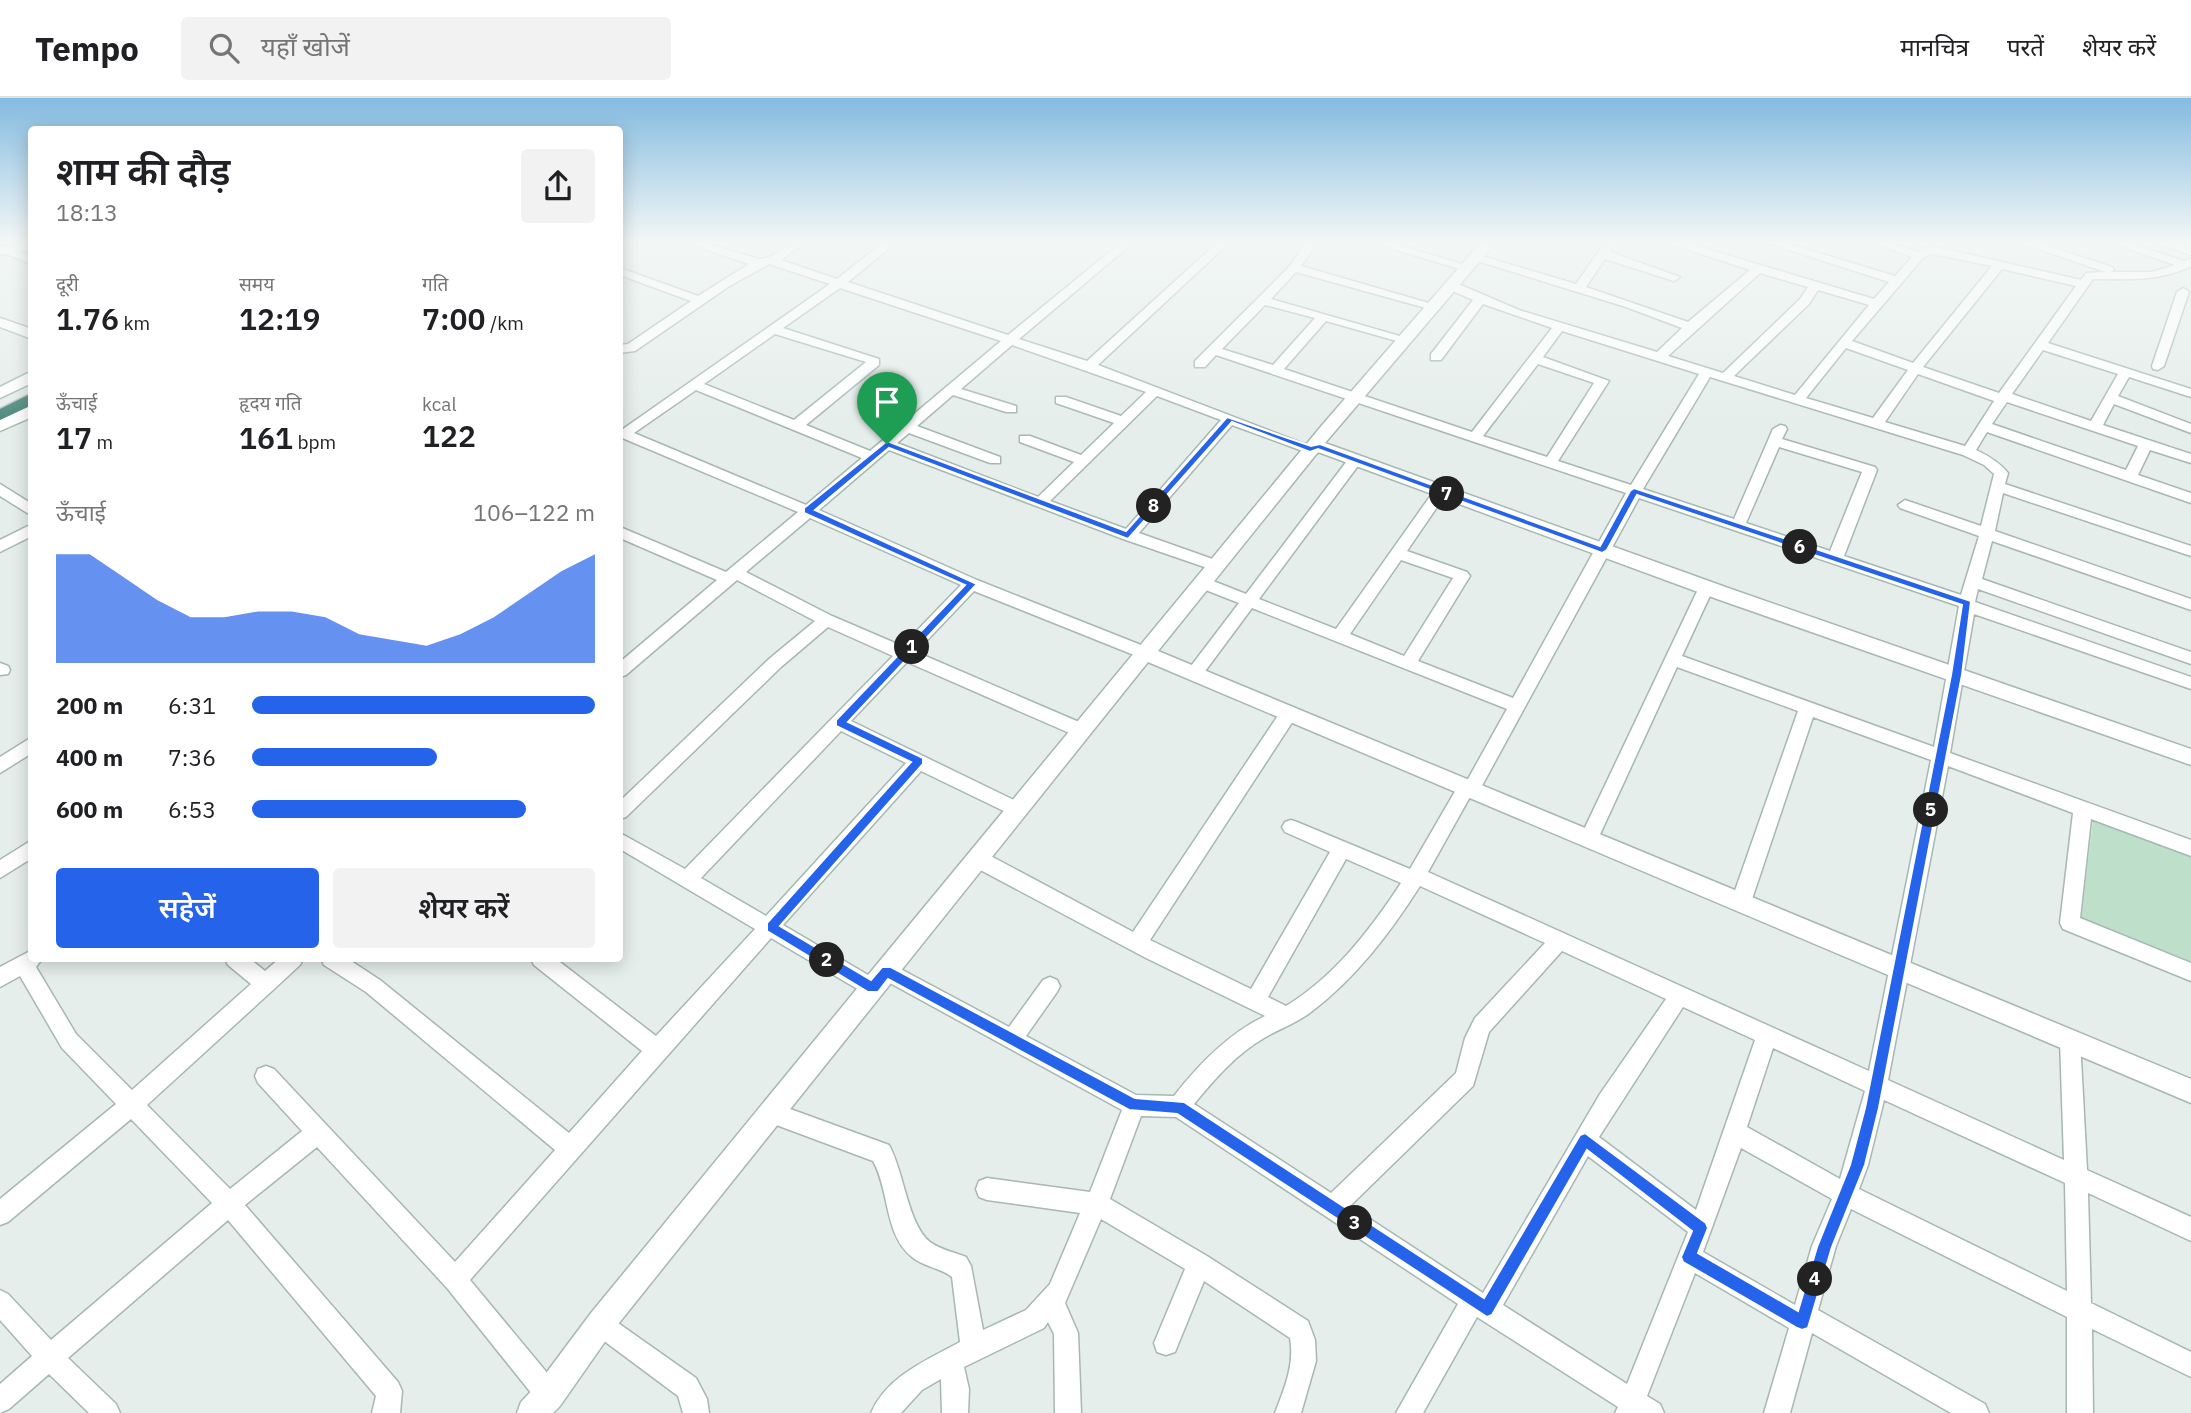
<!DOCTYPE html>
<html lang="hi">
<head>
<meta charset="utf-8">
<style>
	body { margin:0; font-family:"IBM Plex Sans","Noto Sans Devanagari",sans-serif; background:#f2f2f2; color:#202124; height:100vh; display:flex; flex-direction:column; font-size:26px; white-space:nowrap }
	* { box-sizing:border-box; margin:0 }
	p { font-size:23px; color:#757577 }
	.icon { flex:none; width:38px; height:38px; fill:none; stroke:currentColor; stroke-width:2; stroke-linecap:round; stroke-linejoin:round }
	.map { position:relative; flex:1; overflow:hidden }
	.sheet { position:absolute; left:28px; top:28px; width:595px; height:836px; display:flex; flex-direction:column; background:#fff; border-radius:7px; box-shadow:0 4px 18px #0003 }
	.sheet>* { flex:none }
	.pin { position:absolute; display:grid; place-items:center; width:60px; height:60px; color:#fff; margin:-72px -30px; border-radius:50% 50% 50% 0; rotate:-45deg; box-shadow:0 0 7px #0007 }
	.pin .icon { rotate:45deg }
	.km { position:absolute; width:35px; height:35px; margin:-18px; border-radius:50%; background:#222; color:#fff; font-size:19px; line-height:35px; text-align:center }
	.round { display:grid; place-items:center; flex:none; width:74px; height:74px; border-radius:7px; background:#f2f2f2 }
	.overview { display:flex; align-items:center; justify-content:space-between; height:119px; padding:0 28px }
	h1 { font-size:38px; font-weight:600; line-height:52px }
	.figures { display:grid; grid-template-columns:repeat(3,1fr); gap:10px; height:119px; padding:7px 28px }
	.figures div { display:grid; align-content:center }
	.figures b { font-size:30px; font-weight:600 }
	.figures small { font-size:19px; font-weight:400 }
	.figures p { font-size:19px }
	.chart { height:196px; padding:14px 28px }
	.chart p { display:flex; justify-content:space-between }
	.chart svg { width:100%; height:126px; margin-top:7px; fill:#2563eb; opacity:.7 }
	.button { display:flex; gap:14px; margin-top:auto; padding:14px 28px }
	.button a { flex:1; height:80px; border-radius:7px; background:#2563eb; color:#fff; font-size:28px; font-weight:600; line-height:80px; text-align:center }
	.button a+a { background:#f2f2f2; color:#202124 }
	ul { padding:0 28px; list-style:none; font-size:23px }
	li { display:grid; grid-template-columns:112px 84px 1fr; align-items:center; height:52px }
	li i { height:18px; border-radius:9px; background:#2563eb }
	header { display:flex; align-items:center; gap:42px; box-sizing:border-box; height:98px; padding:0 35px; background:#fff; border-bottom:2px solid #e0e0e0 }
	header strong { font-size:33px }
	nav { display:flex; gap:38px; margin-inline-start:auto; font-size:24px }
	.search { width:490px; height:63px; background:#f2f2f2; display:flex; align-items:center; gap:18px; box-sizing:border-box; padding:0 24px; border-radius:7px; color:#757577; font-size:26px }
	.map>svg:first-child { display:block }
</style>
</head>
<body>
<header>
<strong>Tempo</strong>
<div class="search"><svg class="icon" aria-label="search" viewBox="0 0 24 24"><circle cx="10" cy="10" r="6"/><path d="M15 15l6 6"/></svg>यहाँ खोजें</div>
<nav><a>मानचित्र</a><a>परतें</a><a>शेयर करें</a></nav>
</header>
<div class="map">
<svg width="2191" height="1315" viewBox="0 0 2191 1315">
	<rect width="100%" height="100%" fill="#e5eeeb"/>
	<polygon fill="#bedfc9" points="2093,722 2191,758 2191,866 2081,822"/>
	<g fill="none" stroke-linecap="round" stroke-linejoin="round">
		<g stroke="#a7b7b2" stroke-width="3">
			<g id="minor">
				<path d="M 680,143 L 698,143 L 759,161 L 770,159 L 794,143 L 807,143 L 781,162 L 837,181 L 885,143 L 898,143 L 848,184 L 1008,237 L 1123,143 L 1135,143 L 1019,241 L 1087,263 L 1219,143 L 1231,143 L 1098,267 L 1320,352 L 1318,355 L 1308,355 L 1232,327 L 1139,435 L 1221,464 L 1224,468 L 1216,473 L 1123,441 L 889,352 L 819,412 L 977,482 L 1151,551 L 1153,555 L 1145,561 L 1139,559 L 974,493 L 916,554 L 1086,627 L 1089,632 L 1086,637 L 1074,637 L 907,564 L 851,623 L 1024,707 L 1027,712 L 1024,717 L 1018,719 L 1012,717 L 921,673 L 783,827 L 880,884 L 883,890 L 880,896 L 873,899 L 866,896 L 771,840 L 470,1182 L 558,1288 L 562,1297 L 558,1306 L 549,1310 L 540,1306 L 447,1190 L 317,1049 L 245,1107 L 398,1284 L 402,1293 L 400,1315 L 372,1315 L 376,1298 L 228,1122 L 68,1260 L 116,1306 L 120,1315 L 89,1315 L 49,1276 L 9,1311 L 0,1315 L 0,1286 L 32,1258 L 0,1222 L 0,1192 L 8,1196 L 51,1242 L 212,1105 L 131,1021 L 8,1124 L 0,1127 L 0,1101 L 116,1006 L 62,950 L 20,878 L 0,889 L 0,869 L 32,852 L 32,861 L 42,861 L 36,869 L 76,936 L 132,992 L 251,886 L 228,867 L 225,861 L 250,861 L 265,873 L 279,861 L 303,861 L 300,867 L 273,892 L 147,1007 L 230,1091 L 302,1033 L 258,985 L 255,978 L 258,971 L 266,968 L 274,971 L 455,1164 L 555,1052 L 366,894 L 324,867 L 321,861 L 348,861 L 380,882 L 569,1035 L 642,953 L 534,867 L 531,861 L 556,861 L 656,938 L 755,831 L 620,751 L 620,735 L 685,771 L 893,558 L 828,529 L 781,569 L 626,719 L 620,721 L 620,703 L 769,561 L 815,523 L 737,482 L 626,577 L 620,579 L 620,564 L 717,482 L 620,440 L 620,429 L 726,474 L 798,414 L 620,339 L 620,330 L 623,331 L 830,186 L 769,166 L 728,189 L 635,253 L 620,255 L 620,247 L 628,246 L 691,203 L 620,177 L 620,170 L 698,198 L 749,166 ZM 840,190 L 1001,243 L 870,353 L 806,327 L 879,267 L 879,261 L 783,230 ZM 775,236 L 866,264 L 794,322 L 704,286 ZM 1012,247 L 1146,294 L 1121,318 L 1066,299 L 1056,299 L 1056,305 L 1114,325 L 1081,357 L 1030,338 L 1020,338 L 1020,344 L 1074,364 L 1038,399 L 897,345 L 909,335 L 990,365 L 1000,365 L 1000,359 L 917,328 L 953,297 L 1006,314 L 1016,314 L 1016,308 L 961,291 ZM 696,292 L 862,360 L 806,407 L 634,335 ZM 1157,298 L 1221,322 L 1126,431 L 1050,403 ZM 810,420 L 961,487 L 902,548 L 832,518 L 746,474 ZM 841,633 L 906,665 L 766,818 L 701,780 Z"/>
				<path d="M 1307,143 L 1318,143 L 1301,168 L 1439,208 L 1433,212 L 1296,174 L 1271,201 L 1410,241 L 1404,245 L 1326,223 L 1284,271 L 1472,334 L 1552,230 L 1483,206 L 1441,262 L 1431,262 L 1431,256 L 1473,202 L 1448,191 L 1448,185 L 1456,185 L 1519,212 L 1657,254 L 1682,230 L 1626,209 L 1471,161 L 1469,159 L 1475,156 L 1576,186 L 1606,143 L 1617,143 L 1610,154 L 1680,179 L 1674,183 L 1605,161 L 1586,189 L 1688,224 L 1750,172 L 1662,143 L 1680,143 L 1874,201 L 1889,184 L 1761,143 L 1779,143 L 1895,178 L 1912,159 L 1867,143 L 1885,143 L 1918,154 L 1930,149 L 1941,150 L 2081,182 L 2086,175 L 2105,174 L 2015,143 L 2033,143 L 2112,169 L 2114,171 L 2111,174 L 2152,174 L 2175,167 L 2105,143 L 2123,143 L 2184,163 L 2191,161 L 2191,168 C 2159,184 2128,181 2093,181 L 2048,245 L 2191,291 L 2191,299 L 2129,279 L 2118,298 L 2191,326 L 2191,335 L 2114,306 L 2103,327 L 2191,356 L 2191,365 L 2150,352 L 2138,377 L 2191,395 L 2191,405 L 1987,334 L 1976,352 C 1989,358 1999,364 2008,375 L 2005,386 L 2191,448 L 2191,458 L 2003,395 L 1995,433 L 2191,501 L 2191,512 L 1992,443 L 1982,481 L 2191,554 L 2191,566 L 1978,491 L 1975,504 L 2191,579 L 2191,591 L 1974,516 L 1950,655 L 2191,742 L 2191,758 L 2091,721 L 2080,820 L 2191,865 L 2191,883 L 2063,831 L 2060,825 L 2073,715 L 1948,668 L 1888,982 L 2064,1062 L 2060,942 L 2063,935 L 2070,932 L 2077,935 L 2080,942 L 2087,1072 L 2191,1119 L 2191,1143 L 2088,1095 L 2091,1205 L 2191,1254 L 2191,1279 L 2092,1231 L 2093,1315 L 2067,1315 L 2067,1219 L 1851,1111 L 1836,1148 L 1818,1212 L 1985,1306 L 1989,1315 L 1951,1315 L 1812,1235 L 1790,1315 L 1764,1315 L 1789,1230 L 1695,1175 L 1647,1298 L 1660,1306 L 1664,1315 L 1615,1315 L 1618,1309 L 1477,1219 L 1423,1315 L 1396,1315 L 1458,1206 L 1176,1019 L 1141,1018 L 1110,1101 L 1207,1158 L 1308,1223 L 1315,1242 L 1316,1263 L 1301,1315 L 1275,1315 C 1284,1291 1295,1267 1290,1240 L 1204,1183 L 1175,1254 L 1166,1257 L 1157,1254 L 1154,1245 L 1185,1171 L 1101,1121 L 1065,1205 L 1078,1235 L 1081,1315 L 1055,1315 L 1054,1236 L 1048,1224 L 1044,1230 L 964,1269 L 969,1291 L 968,1315 L 942,1315 L 941,1281 L 922,1292 L 901,1315 L 871,1315 C 887,1278 927,1262 960,1244 L 952,1179 C 941,1170 924,1169 912,1159 C 884,1137 890,1093 873,1063 L 763,1022 L 760,1015 L 763,1008 L 771,1004 L 889,1047 C 904,1074 908,1127 930,1144 C 941,1152 954,1154 966,1159 L 971,1168 L 983,1232 L 1026,1212 L 1050,1186 L 1080,1115 L 987,1102 L 979,1099 L 976,1091 L 979,1083 L 987,1080 L 1090,1094 L 1122,1012 L 879,879 L 876,873 L 879,867 L 886,864 L 893,867 L 1009,929 L 1043,882 L 1050,879 L 1057,882 L 1060,888 L 1057,894 L 1026,938 L 1136,997 L 1174,998 C 1199,966 1228,936 1265,918 L 1146,860 L 971,767 L 969,761 L 971,755 L 978,753 L 985,755 L 1133,834 L 1283,610 L 1295,610 L 1297,615 L 1295,620 L 1150,842 L 1251,891 L 1330,754 L 1285,734 L 1282,729 L 1285,724 L 1291,722 L 1297,724 L 1410,771 L 1461,683 L 1468,681 L 1507,611 L 1252,510 L 1200,580 L 1188,580 L 1186,576 L 1188,572 L 1239,505 L 1198,489 L 1195,485 L 1198,481 L 1208,481 L 1246,496 L 1350,359 L 1360,359 L 1360,365 L 1259,501 L 1336,531 L 1436,390 L 1446,390 L 1448,393 L 1407,453 L 1467,474 L 1470,478 L 1418,563 L 1513,600 L 1626,395 L 1216,257 L 1205,269 L 1195,269 L 1195,263 L 1290,168 ZM 1932,156 L 1992,168 L 1913,265 L 1852,243 L 1923,160 ZM 2002,171 L 2076,188 L 1999,295 L 1923,269 ZM 1760,175 L 1808,189 L 1800,201 L 1723,275 L 1668,258 ZM 1818,192 L 1869,207 L 1795,297 L 1734,278 L 1809,206 ZM 1265,207 L 1315,220 L 1273,267 L 1222,251 ZM 1562,233 L 1699,276 L 1631,387 L 1558,363 L 1609,283 L 1543,259 ZM 1846,250 L 1908,272 L 1873,320 L 1806,300 ZM 2043,252 L 2118,276 L 2091,323 L 2012,296 ZM 1538,266 L 1594,285 L 1547,359 L 1483,338 ZM 1918,276 L 1994,303 L 1965,348 L 1885,324 ZM 1710,279 L 1963,357 L 1984,367 L 1994,376 L 1981,428 L 1905,402 L 1898,407 L 1900,410 L 1979,438 L 1961,497 L 1844,458 L 1877,372 L 1875,369 L 1782,341 L 1787,331 L 1785,328 L 1780,327 L 1773,331 L 1734,421 L 1643,391 ZM 2007,304 L 2138,348 L 2126,372 L 1992,326 ZM 1779,349 L 1862,374 L 1830,453 L 1746,425 ZM 1639,400 L 1959,508 L 1934,649 L 1682,558 L 1714,489 L 1706,484 L 1701,485 L 1580,740 L 1582,745 L 1589,748 L 1596,745 L 1677,569 L 1798,613 L 1731,804 L 1734,810 L 1741,812 L 1748,810 L 1751,804 L 1813,619 L 1931,662 L 1869,973 L 1428,774 L 1471,697 L 1478,695 ZM 1401,462 L 1453,480 L 1404,558 L 1350,536 ZM 1346,761 L 1401,785 C 1371,831 1334,879 1286,908 L 1268,899 ZM 1420,788 L 1545,845 L 1475,920 L 1465,940 L 1456,975 L 1331,1095 L 1194,1006 C 1214,982 1236,956 1264,940 C 1279,931 1297,925 1311,914 C 1356,880 1390,835 1420,788 ZM 1562,853 L 1666,901 L 1600,996 L 1483,1195 L 1350,1108 L 1473,988 L 1489,934 ZM 1683,909 L 1755,942 L 1696,1112 L 1599,1039 ZM 1773,950 L 1865,993 L 1840,1081 L 1747,1029 ZM 1884,1002 L 2065,1085 L 2067,1193 L 1859,1091 L 1868,1067 ZM 1741,1050 L 1832,1101 L 1812,1148 L 1795,1207 L 1703,1154 ZM 1588,1058 L 1688,1134 L 1627,1286 L 1503,1207 Z"/>
				<polygon points="1366,143 1385,143 1472,169 1466,173"/>
				<polygon points="2150,143 2168,143 2191,150 2191,157"/>
				<polygon points="1,150 9,150 32,159 32,166 1,154"/>
				<polygon points="2183,190 2189,194 2164,268 2158,272 2153,271 2152,268 2177,194"/>
				<polygon points="0,386 32,406 32,418 0,398"/>
				<polygon points="32,426 32,438 0,454 0,442"/>
				<polygon points="0,565 8,568 10,572 8,576 0,577"/>
				<polygon points="32,639 32,655 0,675 0,659"/>
				<polygon points="32,742 32,760 0,780 0,762"/>
				<polygon points="601,1213 696,1280 707,1301 709,1315 683,1315 678,1298 592,1234 589,1225 592,1216"/>
			</g>
		</g>
		<g stroke="#a7b7b2" stroke-width="3">
			<g id="tertiary">
				<polygon points="1482,143 1497,143 1325,345 1731,491 2191,651 2191,667 1717,501 1318,354 1158,553 2191,981 2191,1005 1148,564 611,1235 560,1308 553,1315 517,1315 521,1304 538,1286 591,1215 878,865 1323,326"/>
				<polygon points="32,144 32,152 0,157 0,149"/>
				<polygon points="0,220 32,231 32,241 0,229"/>
			</g>
		</g>
		<g stroke="#a3bab3" stroke-width="3">
			<g id="secondary">
				<polygon points="32,273 32,285 0,300 0,289"/>
				<polygon points="32,307 32,319 0,333 0,322"/>
			</g>
		</g>
		<g stroke="#c2cac8" stroke-width="3">
			<polygon id="trunk" points="32,295 32,307 0,322 0,311"/>
		</g>
		<use href="#minor" fill="#fff" fill-rule="evenodd"/>
		<use href="#tertiary" fill="#fff" fill-rule="evenodd"/>
		<use href="#secondary" fill="#fff" fill-rule="evenodd"/>
		<use href="#trunk" fill="#4c887d" fill-rule="evenodd"/>
	</g>
	<linearGradient id="sky" x2="0" y2="1"><stop stop-color="#84bbe0"/><stop offset="0.44" stop-color="#f3f7f6"/><stop offset="1" stop-color="#f3f7f6" stop-opacity="0"/></linearGradient>
	<rect width="2191" height="327" fill="url(#sky)"/>
	<path fill="#2563eb" stroke="#fff" stroke-width="2" fill-rule="evenodd" d="M 1227,319 L 1311,348 L 1320,346 L 1600,448 L 1630,393 L 1634,390 L 1971,503 L 1962,577 L 1879,1010 L 1865,1067 L 1832,1149 L 1808,1230 L 1802,1232 L 1797,1230 L 1683,1164 L 1681,1159 L 1692,1133 L 1587,1052 L 1492,1217 L 1487,1219 L 1177,1016 L 1129,1012 L 888,881 L 878,894 L 868,894 L 767,833 L 767,825 L 911,664 L 836,628 L 836,622 L 965,487 L 804,415 L 804,410 L 887,343 L 1126,433 ZM 1232,324 L 1310,354 L 1318,351 L 1602,455 L 1607,452 L 1637,397 L 1962,507 L 1951,577 L 1865,1010 L 1850,1067 L 1817,1149 L 1798,1213 L 1698,1155 L 1708,1130 L 1706,1125 L 1585,1035 L 1580,1037 L 1484,1200 L 1184,1004 L 1135,1000 L 891,869 L 882,869 L 871,882 L 780,828 L 923,666 L 923,660 L 848,624 L 977,486 L 815,412 L 889,350 L 1128,441 Z"/>
</svg>
<div class="pin" style="left:887px;top:346px;background:#1e9e55"><svg class="icon" aria-label="arrive" viewBox="0 0 24 24"><path d="M6 21V4h12l-3 4 3 4H6"/></svg></div>
<b class="km" style="left:912px;top:549px">1</b>
<b class="km" style="left:827px;top:862px">2</b>
<b class="km" style="left:1355px;top:1125px">3</b>
<b class="km" style="left:1815px;top:1181px">4</b>
<b class="km" style="left:1931px;top:712px">5</b>
<b class="km" style="left:1800px;top:449px">6</b>
<b class="km" style="left:1447px;top:396px">7</b>
<b class="km" style="left:1154px;top:408px">8</b>
<section class="sheet">
<div class="overview"><div><h1>शाम की दौड़</h1><p>18:13</p></div><a class="round"><svg class="icon" aria-label="share" viewBox="0 0 24 24"><path d="M12 15V3M7 8l5-5 5 5M5 13v7h14v-7"/></svg></a></div>
<div class="figures">
<div><p>दूरी</p><b>1.76<small> km</small></b></div>
<div><p>समय</p><b>12:19</b></div>
<div><p>गति</p><b>7:00<small> /km</small></b></div>
</div>
<div class="figures">
<div><p>ऊँचाई</p><b>17<small> m</small></b></div>
<div><p>हृदय गति</p><b>161<small> bpm</small></b></div>
<div><p>kcal</p><b>122</b></div>
</div>
<div class="chart"><p><span>ऊँचाई</span>106–122 m</p>
<svg viewBox="0 0 160 44" preserveAspectRatio="none"><path d="M0 44V6L10 6L20 14L30 22L40 28L50 28L60 26L70 26L80 28L90 34L100 36L110 38L120 34L130 28L140 20L150 12L160 6V44z"/></svg>
</div>
<ul>
<li><b>200 m</b>6:31<i style="width:100%"></i></li>
<li><b>400 m</b>7:36<i style="width:54%"></i></li>
<li><b>600 m</b>6:53<i style="width:80%"></i></li>
</ul>
<div class="button"><a>सहेजें</a><a>शेयर करें</a></div>
</section>
</div>
</body>
</html>
